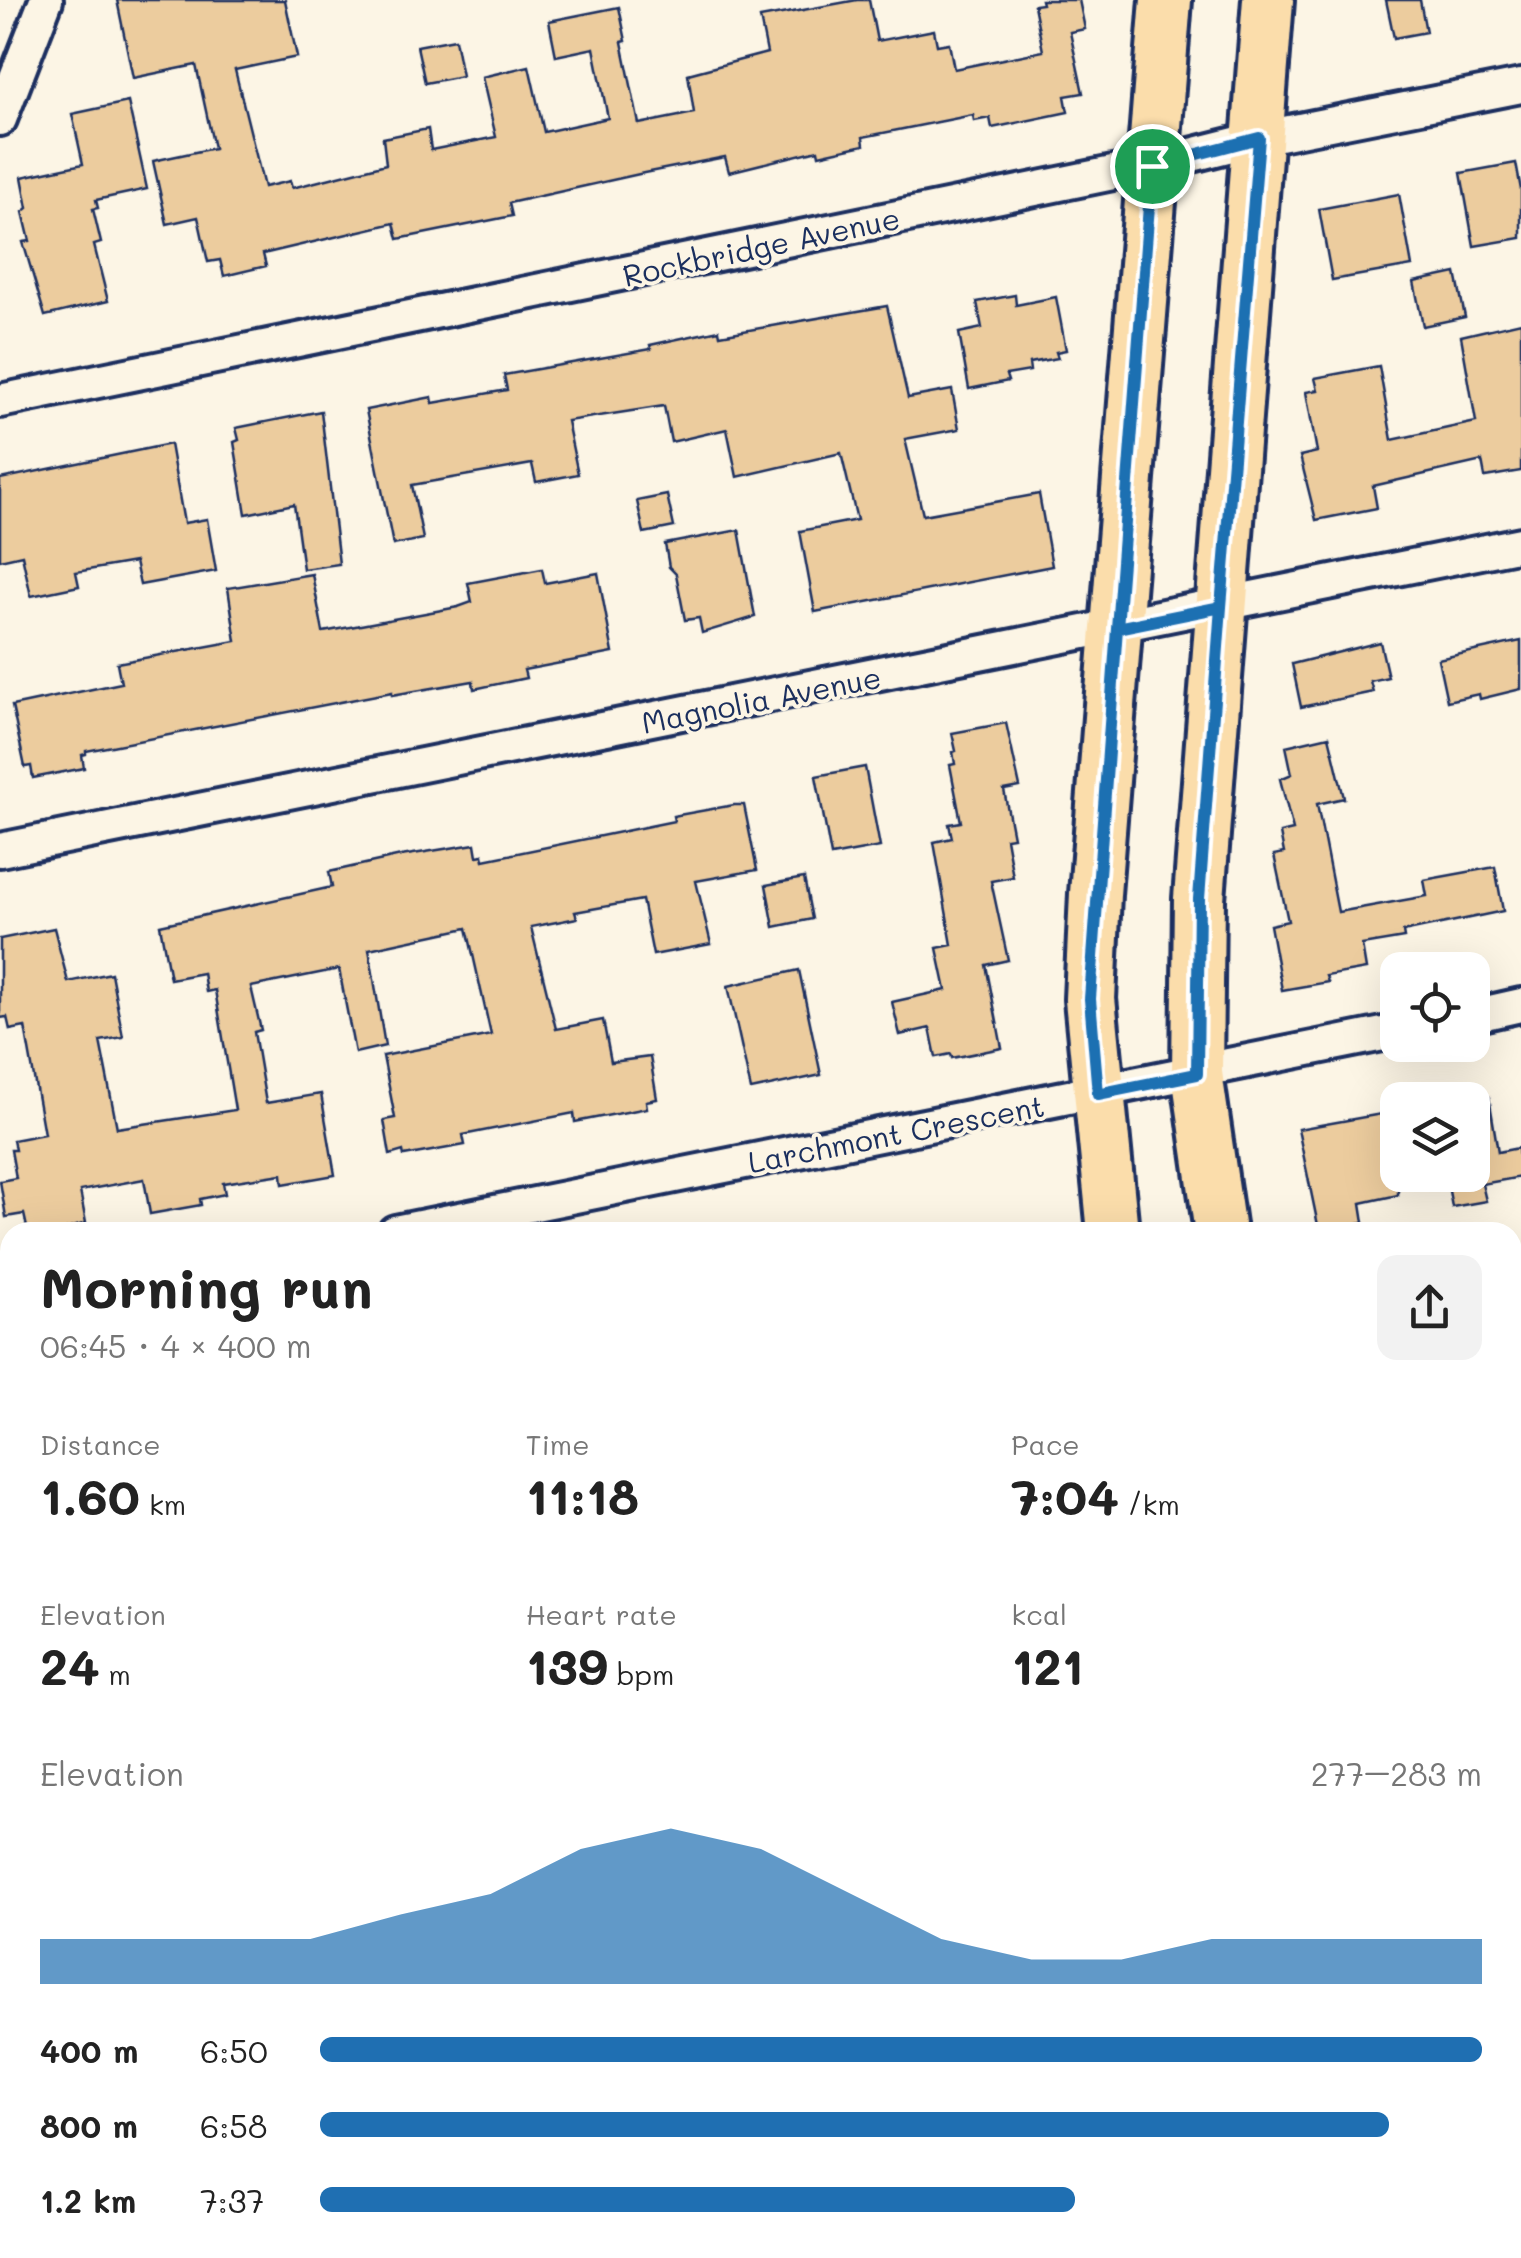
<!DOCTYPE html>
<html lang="en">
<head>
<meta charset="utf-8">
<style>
	body { margin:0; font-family:Mali,sans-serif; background:#f2f2f2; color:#222; height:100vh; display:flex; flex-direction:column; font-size:38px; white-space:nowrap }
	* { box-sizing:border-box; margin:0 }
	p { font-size:32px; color:#767676 }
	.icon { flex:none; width:55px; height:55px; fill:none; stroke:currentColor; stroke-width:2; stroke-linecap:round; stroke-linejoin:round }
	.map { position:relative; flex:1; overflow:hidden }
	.side { position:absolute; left:0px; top:1222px; width:1522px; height:1038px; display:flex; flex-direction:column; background:#fff; border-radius:30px 30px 0 0; box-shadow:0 10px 40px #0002 }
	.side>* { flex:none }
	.fabs { position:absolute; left:1380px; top:952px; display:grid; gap:20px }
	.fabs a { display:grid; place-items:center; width:110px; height:110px; border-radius:20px; background:#fff; box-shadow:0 10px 40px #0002; font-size:50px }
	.pin { position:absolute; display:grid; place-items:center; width:85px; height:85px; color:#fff; margin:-42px; border:5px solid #fff; border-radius:50%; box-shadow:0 2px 10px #0007 }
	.round { display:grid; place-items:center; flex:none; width:105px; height:105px; border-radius:20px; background:#f2f2f2 }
	.overview { display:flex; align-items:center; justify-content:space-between; height:170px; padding:0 40px }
	h1 { font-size:55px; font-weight:700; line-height:75px }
	.figures { display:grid; grid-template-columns:repeat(3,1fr); gap:15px; height:170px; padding:10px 40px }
	.figures div { display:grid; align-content:center }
	.figures b { font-size:50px; font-weight:700 }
	.figures small { font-size:28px; font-weight:400 }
	.figures p { font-size:28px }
	.chart { height:280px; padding:20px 40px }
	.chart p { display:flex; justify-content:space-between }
	.chart svg { width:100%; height:180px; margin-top:10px; fill:#1f6fb2; opacity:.7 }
	ul { padding:0 40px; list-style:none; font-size:32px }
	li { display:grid; grid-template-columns:160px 120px 1fr; align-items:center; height:75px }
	li i { height:25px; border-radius:12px; background:#1f6fb2 }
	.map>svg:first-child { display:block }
</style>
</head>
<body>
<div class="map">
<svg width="1521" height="2258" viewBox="0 0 1521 2258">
	<rect width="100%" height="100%" fill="#fcf5e5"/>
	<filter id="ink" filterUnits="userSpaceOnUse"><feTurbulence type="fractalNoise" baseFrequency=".01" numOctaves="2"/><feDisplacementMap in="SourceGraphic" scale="20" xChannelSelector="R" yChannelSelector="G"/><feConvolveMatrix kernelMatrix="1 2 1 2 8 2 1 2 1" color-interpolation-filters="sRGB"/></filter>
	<g filter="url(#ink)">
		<g fill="#eccc9e" stroke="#1b2f5e" stroke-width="2.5">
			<polygon points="117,0 285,0 297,57 235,70 264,187 290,181 292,188 386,164 383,138 428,129 431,150 496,137 482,77 529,66 544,132 608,118 594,48 556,56 549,21 619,7 626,41 622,42 639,124 694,113 688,74 767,53 760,18 857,0 869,0 877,41 934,30 937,45 949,43 954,69 1043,51 1034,5 1042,4 1041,0 1079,0 1085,29 1070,32 1083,93 1065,96 1068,112 992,128 990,118 974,121 973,115 863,137 864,145 819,155 818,150 729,172 725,157 644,173 509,203 512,216 398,239 394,223 263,254 266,266 224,276 220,260 208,262 198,217 167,224 153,161 214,148 196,65 133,78"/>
			<polygon points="1386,0 1420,0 1426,32 1394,38"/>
			<polygon points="455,39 462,76 425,83 417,46"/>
			<polygon points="128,102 147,189 96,200 98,208 93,209 101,243 94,245 108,301 45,316 23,242 30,241 23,212 28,208 22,177 83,164 72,114"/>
			<polygon points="1516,163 1521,190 1521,238 1474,246 1461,173"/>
			<polygon points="1399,194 1412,266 1332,280 1319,209"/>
			<polygon points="1456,273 1465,317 1423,326 1414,282"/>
			<polygon points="1015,295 1016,305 1056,297 1066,350 1056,352 1058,358 1029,363 1030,371 1006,375 1008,381 969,389 959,333 982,328 977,302"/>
			<polygon points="887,306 908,398 952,390 959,429 905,439 923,515 1039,494 1052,566 815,612 800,531 857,520 841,453 737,477 727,429 671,442 664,406 567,421 578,474 536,482 532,464 412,485 423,539 393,545 366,410 432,397 433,403 507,390 504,375 651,349 650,345 719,330 720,335"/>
			<polygon points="1521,322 1521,471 1485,477 1482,461 1373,486 1377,508 1316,520 1300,456 1317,452 1306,392 1318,390 1315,378 1379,366 1392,440 1476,422 1461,336"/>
			<polygon points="321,411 339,564 303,569 294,504 246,514 234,442 239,440 236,428"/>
			<polygon points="170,444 184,523 207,519 216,571 140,585 135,562 76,572 79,586 31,596 22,555 0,560 0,479"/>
			<polygon points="667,495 674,527 644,533 637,501"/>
			<polygon points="739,530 755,617 702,633 699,618 685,620 676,574 669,567 665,544"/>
			<polygon points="542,569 545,583 598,573 613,653 524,670 526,678 474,689 473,681 392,695 392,692 86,751 86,754 82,755 84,768 33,778 31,766 25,767 12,706 121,683 117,663 236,641 228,588 312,574 323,632 458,607 472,602 468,583"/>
			<polygon points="1521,641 1521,689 1480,699 1479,694 1447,701 1438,659"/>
			<polygon points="1380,642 1388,677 1370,681 1373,692 1301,707 1292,664"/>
			<polygon points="1006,723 1020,787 1004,790 1013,837 1006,838 1013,877 991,881 1008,960 986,965 1002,1048 952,1058 951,1054 936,1057 930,1028 900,1035 892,1002 946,990 937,948 952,945 934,842 952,838 949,824 961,822 950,765 955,764 953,752 956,751 952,733"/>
			<polygon points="1329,736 1344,798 1317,804 1338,912 1427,896 1424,880 1495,867 1503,911 1403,932 1404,938 1362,945 1366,969 1326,976 1328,982 1282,990 1270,925 1288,921 1274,855 1284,853 1280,833 1293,830 1280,779 1292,774 1286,746"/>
			<polygon points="865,767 880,847 831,856 816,776"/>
			<polygon points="734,805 744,805 757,870 696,881 711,944 653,955 642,900 575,912 577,918 531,927 556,1029 603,1020 611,1062 650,1057 657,1099 646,1101 647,1108 575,1122 574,1113 463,1135 465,1145 404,1156 403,1151 390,1155 384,1120 395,1118 383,1056 491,1035 467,928 369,949 385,1046 355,1053 339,969 251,987 261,1030 254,1032 266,1103 321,1094 335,1175 283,1184 282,1174 223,1183 225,1194 200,1199 201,1205 150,1214 144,1179 80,1191 86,1223 57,1232 28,1232 24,1214 6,1217 0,1181 16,1178 11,1150 15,1150 13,1140 44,1134 25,1027 10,1030 7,1017 0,1018 0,939 54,928 68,982 111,973 123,1037 100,1041 117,1128 235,1110 215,990 206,992 203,973 170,979 160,925 332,887 329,872 401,856 475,844 477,856 483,855 484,860 674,821 673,816"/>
			<polygon points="804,878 812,919 774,927 766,885"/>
			<polygon points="799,970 821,1075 751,1090 728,986"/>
			<polygon points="1489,1097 1498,1152 1518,1148 1521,1177 1482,1184 1486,1201 1452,1207 1446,1175 1472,1175 1472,1099"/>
			<polygon points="1398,1111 1398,1195 1361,1203 1364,1222 1319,1230 1298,1129"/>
		</g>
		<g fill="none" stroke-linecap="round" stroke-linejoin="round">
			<g stroke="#1b2f5e" stroke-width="40">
				<g id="minor">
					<polyline points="0,119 46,0"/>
					<polyline points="0,401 1152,165 1259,138 1521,86"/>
					<polyline points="0,850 1521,544"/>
					<polyline points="1472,1016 1521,1005"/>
					<polyline points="395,1232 1398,1031"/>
					<polyline points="0,1310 10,1308"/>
					<polyline points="1512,1514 1521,1516"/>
				</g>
			</g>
			<g stroke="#1b2f5e" stroke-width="52">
				<g id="secondary">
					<polyline points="0,1806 10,1805"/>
					<polyline points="1204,2250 1211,2258"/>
				</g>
			</g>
			<g stroke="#1b2f5e" stroke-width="58">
				<g id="primary">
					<polyline points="1113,1232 1090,999 1095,894 1166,0"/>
					<polyline points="1220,1232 1197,1073 1199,899 1268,0"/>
					<polyline points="1336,2250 1337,2258"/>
					<polyline points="1419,2250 1421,2258"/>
				</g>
			</g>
			<use href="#minor" stroke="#fcf5e5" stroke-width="32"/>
			<use href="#secondary" stroke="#fcf5e5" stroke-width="45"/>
			<use href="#primary" stroke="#fbddab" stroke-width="50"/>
		</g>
	</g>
	<g fill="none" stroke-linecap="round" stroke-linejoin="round" filter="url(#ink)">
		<g stroke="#fff" stroke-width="20">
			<polyline id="route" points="1152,166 1117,628 1221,607 1199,899 1197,1074 1098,1094 1090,999 1117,628 1221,607 1259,138 1152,166"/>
		</g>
		<use href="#route" stroke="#1f6fb2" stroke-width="12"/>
	</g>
	<g text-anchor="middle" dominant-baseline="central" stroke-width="8" stroke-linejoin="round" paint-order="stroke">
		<g font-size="30" fill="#1b2f5e" stroke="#fcf5e5">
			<text transform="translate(761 246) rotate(-12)">Rockbridge Avenue</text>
			<text transform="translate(761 699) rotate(-11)">Magnolia Avenue</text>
			<text transform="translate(896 1133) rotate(-11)">Larchmont Crescent</text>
		</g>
	</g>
</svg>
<div class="fabs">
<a><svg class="icon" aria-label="locate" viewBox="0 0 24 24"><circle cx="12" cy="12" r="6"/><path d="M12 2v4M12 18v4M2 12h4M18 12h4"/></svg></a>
<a><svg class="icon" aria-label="layers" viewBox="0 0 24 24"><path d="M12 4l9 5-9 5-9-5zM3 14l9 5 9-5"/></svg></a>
</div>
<div class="pin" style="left:1152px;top:166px;background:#1e9e55"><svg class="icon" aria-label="arrive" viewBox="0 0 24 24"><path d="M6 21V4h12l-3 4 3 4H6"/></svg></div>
<section class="side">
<div class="overview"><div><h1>Morning run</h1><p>06:45 · 4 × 400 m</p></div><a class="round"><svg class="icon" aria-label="share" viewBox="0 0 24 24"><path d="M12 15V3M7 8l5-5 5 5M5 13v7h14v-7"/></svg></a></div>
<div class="figures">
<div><p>Distance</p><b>1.60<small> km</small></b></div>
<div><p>Time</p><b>11:18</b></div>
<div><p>Pace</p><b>7:04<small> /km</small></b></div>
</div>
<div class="figures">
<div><p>Elevation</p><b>24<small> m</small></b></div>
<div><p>Heart rate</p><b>139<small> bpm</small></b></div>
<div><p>kcal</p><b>121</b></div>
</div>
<div class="chart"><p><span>Elevation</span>277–283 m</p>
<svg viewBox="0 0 160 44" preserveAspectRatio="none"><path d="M0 44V33L10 33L20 33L30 33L40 27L50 22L60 11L70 6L80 11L90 22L100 33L110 38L120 38L130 33L140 33L150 33L160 33V44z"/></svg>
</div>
<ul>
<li><b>400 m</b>6:50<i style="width:100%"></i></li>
<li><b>800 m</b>6:58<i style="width:92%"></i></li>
<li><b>1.2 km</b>7:37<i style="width:65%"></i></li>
</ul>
</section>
</div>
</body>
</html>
